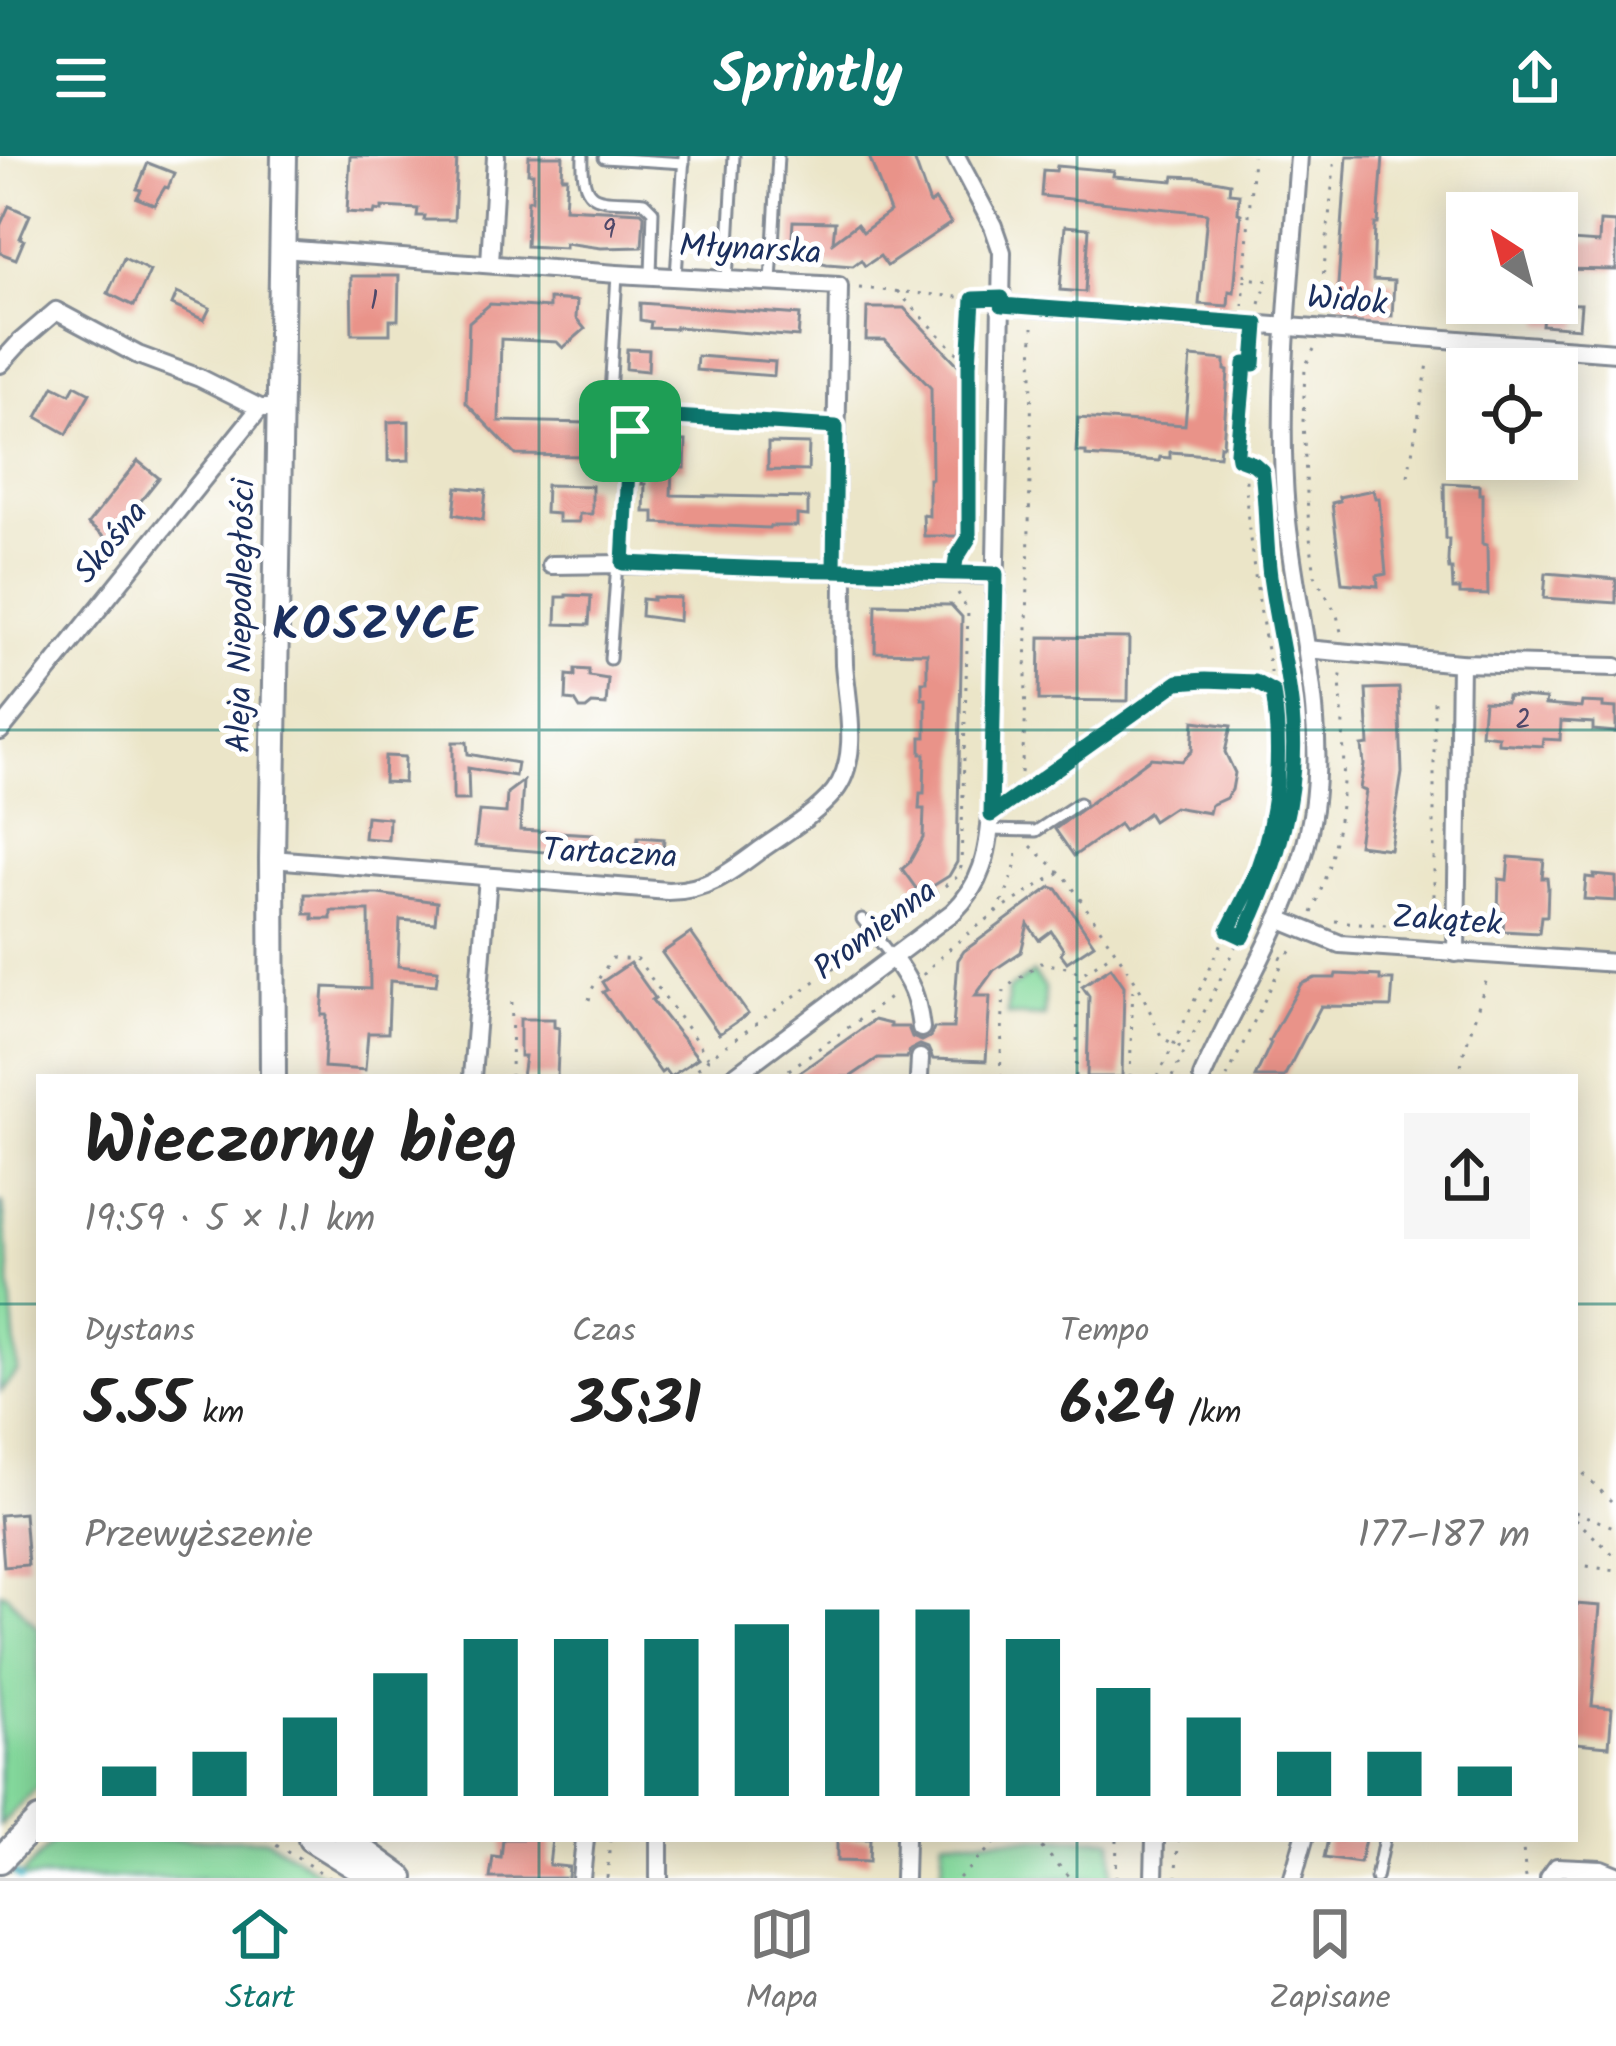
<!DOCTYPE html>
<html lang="pl">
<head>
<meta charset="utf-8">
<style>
	body { margin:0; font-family:Kalam,sans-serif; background:#f6f6f6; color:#222; height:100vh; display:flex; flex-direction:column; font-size:45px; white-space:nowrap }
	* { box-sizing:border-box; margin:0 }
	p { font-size:39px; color:#767676 }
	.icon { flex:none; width:66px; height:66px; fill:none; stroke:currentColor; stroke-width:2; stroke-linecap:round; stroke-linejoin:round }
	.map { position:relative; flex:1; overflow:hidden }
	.side { position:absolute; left:36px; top:918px; width:1542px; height:768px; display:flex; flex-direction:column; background:#fff; border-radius:0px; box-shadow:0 6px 30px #0003 }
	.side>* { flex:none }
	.needle { width:78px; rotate:324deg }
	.fabs { position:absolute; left:1446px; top:36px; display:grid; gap:24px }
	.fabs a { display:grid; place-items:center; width:132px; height:132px; border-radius:0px; background:#fff; box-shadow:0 6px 30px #0003; font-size:60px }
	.pin { position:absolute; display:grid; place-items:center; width:102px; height:102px; color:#fff; margin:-51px; border-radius:24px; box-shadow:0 6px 18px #0006 }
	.round { display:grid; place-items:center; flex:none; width:126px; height:126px; border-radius:0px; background:#f6f6f6 }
	.head { display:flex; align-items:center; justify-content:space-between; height:204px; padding:0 48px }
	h1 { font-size:66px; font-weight:700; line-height:90px }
	.figures { display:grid; grid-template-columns:repeat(3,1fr); gap:18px; height:204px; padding:12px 48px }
	.figures div { display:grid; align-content:center }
	.figures b { font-size:60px; font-weight:700 }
	.figures small { font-size:33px; font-weight:400 }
	.figures p { font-size:33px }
	.chart { height:336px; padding:24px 48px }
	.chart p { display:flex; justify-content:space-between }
	.chart svg { width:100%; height:216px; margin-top:12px; stroke:#0f766e; stroke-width:6 }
	header { display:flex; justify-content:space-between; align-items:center; height:156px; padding:0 48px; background:#0f766e; color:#fff; font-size:54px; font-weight:700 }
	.tab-bar { display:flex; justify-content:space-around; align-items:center; height:168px; border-top:3px solid #e0e0e0; background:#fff; font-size:33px; color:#767676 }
	.tab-bar a { display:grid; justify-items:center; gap:6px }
	.tab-bar .on { color:#0f766e }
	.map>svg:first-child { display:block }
</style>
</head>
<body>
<header><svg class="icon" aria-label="menu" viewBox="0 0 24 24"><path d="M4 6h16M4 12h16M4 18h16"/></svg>Sprintly<svg class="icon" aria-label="share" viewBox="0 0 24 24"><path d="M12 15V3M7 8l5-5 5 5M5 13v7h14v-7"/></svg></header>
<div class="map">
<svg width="1616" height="1722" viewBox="0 0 1616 1722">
	<rect width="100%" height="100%" fill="#fff"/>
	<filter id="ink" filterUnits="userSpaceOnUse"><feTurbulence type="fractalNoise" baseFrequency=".00833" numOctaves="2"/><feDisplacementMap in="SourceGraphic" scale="24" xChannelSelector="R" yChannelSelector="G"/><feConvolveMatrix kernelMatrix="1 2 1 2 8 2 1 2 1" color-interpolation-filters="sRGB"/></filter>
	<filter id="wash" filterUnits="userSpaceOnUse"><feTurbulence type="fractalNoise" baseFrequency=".004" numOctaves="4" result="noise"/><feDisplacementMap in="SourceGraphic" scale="48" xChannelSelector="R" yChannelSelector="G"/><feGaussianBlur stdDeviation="2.7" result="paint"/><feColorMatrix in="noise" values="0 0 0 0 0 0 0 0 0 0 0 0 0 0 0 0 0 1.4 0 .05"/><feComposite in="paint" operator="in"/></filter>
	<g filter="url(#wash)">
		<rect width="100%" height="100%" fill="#ebe5c8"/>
		<g fill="#85da9d" stroke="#50847e" stroke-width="3">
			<polygon points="1033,817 1045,832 1044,861 1007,859 1008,834"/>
			<polygon points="0,1046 3,1047 18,1215 0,1236"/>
			<polygon points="0,1436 6,1438 39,1473 39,1629 0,1669"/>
			<polygon points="56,1683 266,1683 329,1722 19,1722"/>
			<polygon points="943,1683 1112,1683 1112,1722 942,1722"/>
		</g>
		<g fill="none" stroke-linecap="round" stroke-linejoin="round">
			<polyline stroke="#42afbf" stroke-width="6" points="3,1709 21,1722"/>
		</g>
		<g id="blocks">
			<g fill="#e99389">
				<polygon points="350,0 457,0 454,64 424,64 425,60 417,60 418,53 382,51 382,55 375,54 374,58 347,56"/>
				<polygon points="529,0 563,0 562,21 567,21 565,52 641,56 644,59 642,91 601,92 565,87 565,92 526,90 528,44 532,44 533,17 528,17"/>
				<polygon points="869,0 913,0 930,48 935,44 951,67 887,110 880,100 865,110 861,104 853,110 827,108 818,106 819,104 808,103 808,100 791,99 793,65 835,66 833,86 857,68 863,76 890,56"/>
				<polygon points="1347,0 1383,0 1378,68 1375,68 1373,124 1394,125 1392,160 1350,157 1337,143"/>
				<polygon points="148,7 174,17 168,32 165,31 154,49 137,42 141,34 137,33"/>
				<polygon points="1057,10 1114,15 1113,20 1173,25 1174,20 1198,21 1230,27 1229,37 1239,38 1238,57 1241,58 1234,136 1229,135 1228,150 1199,148 1207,57 1041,40 1043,14 1056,15"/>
				<polygon points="9,50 30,59 20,82 24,84 16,103 0,97 0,70"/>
				<polygon points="1600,65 1616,66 1616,114 1557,113 1557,84 1599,87"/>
				<polygon points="1065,70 1089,72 1085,136 1060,134"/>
				<polygon points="124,102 150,115 134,150 108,137"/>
				<polygon points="351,120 399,120 398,164 390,164 390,178 352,178"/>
				<polygon points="177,137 210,152 204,164 172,149"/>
				<polygon points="549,143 577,145 576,162 585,173 563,192 557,186 501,183 499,265 587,267 587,276 596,286 586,295 586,300 516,299 466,247 469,166 490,148 549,152"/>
				<polygon points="640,147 800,159 798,181 676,171 676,173 650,172 651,166 640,164"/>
				<polygon points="1544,147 1581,148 1579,172 1542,169"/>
				<polygon points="867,152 904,152 964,215 963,253 967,253 964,375 958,375 958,380 924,380 923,359 929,360 929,323 932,323 931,232 885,184 866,184"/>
				<polygon points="627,193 649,194 648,215 626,213"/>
				<polygon points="697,200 775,206 774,220 696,214"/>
				<polygon points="1191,201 1225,204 1225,214 1228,215 1223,289 1220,289 1219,300 1170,296 1170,302 1160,301 1159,305 1086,300 1086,296 1076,296 1078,262 1185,269"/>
				<polygon points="75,229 90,237 67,278 37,261 54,230 70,238"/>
				<polygon points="409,265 409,304 388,305 388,266"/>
				<polygon points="646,284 686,285 685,312 672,312 671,339 808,342 808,360 797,359 797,370 770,370 769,372 654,367 654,356 644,356 645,328 642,328"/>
				<polygon points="768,287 809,288 808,315 768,314"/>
				<polygon points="138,305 159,322 109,385 88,368"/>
				<polygon points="1444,327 1479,329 1479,338 1482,338 1482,388 1487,389 1488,439 1460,438 1460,433 1453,433 1452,413 1449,413 1448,405 1449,383 1445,383"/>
				<polygon points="546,329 592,330 592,358 579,358 579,366 558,366 558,358 545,357"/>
				<polygon points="457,331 486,334 483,364 454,358"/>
				<polygon points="1373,334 1375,342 1379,342 1386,418 1377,420 1378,430 1342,427 1332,347 1340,345 1339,341"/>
				<polygon points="1546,417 1616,423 1616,447 1544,442"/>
				<polygon points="566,439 591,440 589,469 556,468 557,441 566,441"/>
				<polygon points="653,441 680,442 679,465 641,460 642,443 653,444"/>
				<polygon points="876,448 951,449 962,461 957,706 949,720 920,738 902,713 909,707 923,682 924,653 919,653 920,637 924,637 925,598 921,598 921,581 926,581 926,543 922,543 922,526 927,526 927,497 875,496"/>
				<polygon points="1040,481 1129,482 1128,545 1039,544"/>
				<polygon points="575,513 589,514 589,520 608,523 606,549 592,548 586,553 580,553 575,545 566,544 567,519 575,520"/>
				<polygon points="1399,532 1402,617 1390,693 1358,689 1366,635 1360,633 1364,609 1362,590 1369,589 1366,533"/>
				<polygon points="1507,540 1546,543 1545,549 1581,552 1582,546 1603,547 1603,551 1616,552 1616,576 1593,574 1593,567 1561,565 1560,584 1543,583 1542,590 1498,587 1498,580 1481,578 1484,545 1506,546"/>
				<polygon points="1194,565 1231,570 1225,596 1235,617 1232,634 1226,642 1211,649 1209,657 1174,651 1153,665 1148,657 1124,675 1119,668 1074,700 1055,673 1151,602 1182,605 1192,595"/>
				<polygon points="453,586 467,586 468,598 517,607 515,620 468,612 469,644 453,644"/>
				<polygon points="385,600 405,601 404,627 384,626"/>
				<polygon points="523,625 520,674 593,678 591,700 475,690 479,655 506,657 507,637"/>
				<polygon points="366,660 389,662 388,684 364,682"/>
				<polygon points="638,681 664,683 662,706 636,703"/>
				<polygon points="1509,701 1544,704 1542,722 1547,722 1548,731 1547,760 1541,760 1539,777 1503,775 1504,757 1498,757 1499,723 1507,724"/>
				<polygon points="1594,719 1616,721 1616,745 1584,743 1586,721 1594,722"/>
				<polygon points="1051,731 1057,733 1094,788 1067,806 1061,798 1063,793 1051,775 1039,784 1028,768 1021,796 994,814 975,840 990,840 986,905 933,903 928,892 920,889 910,894 907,902 878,902 850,921 793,921 874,864 890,868 890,871 908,871 912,881 922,885 930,881 934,872 953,872 958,804 964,795"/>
				<polygon points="305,738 378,738 437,746 435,767 400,764 398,810 438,814 436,829 390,825 388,877 368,877 365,914 324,911 327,859 322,859 324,831 370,833 369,755 331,755 331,763 313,763 313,758 305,758"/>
				<polygon points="691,777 748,858 719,878 662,797"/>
				<polygon points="630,807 655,842 652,844 698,902 670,921 665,914 661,917 603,836 607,834 602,826"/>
				<polygon points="1111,811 1124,830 1122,921 1087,921 1089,840 1082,830"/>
				<polygon points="1336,818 1380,820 1380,824 1393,824 1391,851 1321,850 1284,921 1255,921 1271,887 1269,885 1301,828 1315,822 1335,822"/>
				<polygon points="520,863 554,863 554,871 559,872 557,921 522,921 525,900 520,900"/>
				<polygon points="24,1357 28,1409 4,1411 0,1359"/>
				<polygon points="1575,1448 1600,1450 1592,1550 1612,1552 1609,1590 1575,1587"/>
				<polygon points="503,1683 552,1683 549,1709 569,1711 568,1722 490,1722 493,1701 501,1702"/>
				<polygon points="837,1683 870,1683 869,1706 837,1705"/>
				<polygon points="1328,1683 1365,1683 1360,1707 1324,1702"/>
			</g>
		</g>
	</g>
	<g filter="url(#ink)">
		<use href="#blocks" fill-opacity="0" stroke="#838a93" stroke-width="3"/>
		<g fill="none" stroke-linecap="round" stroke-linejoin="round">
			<g stroke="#838a93" stroke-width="15">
				<g id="lane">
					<path d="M 583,0 C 581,53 600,42 644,46 L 653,55 L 651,119"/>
					<polyline points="604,2 684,7"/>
					<polyline points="617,118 609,256 614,269 630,275 623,408"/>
					<polyline points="676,120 684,0"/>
					<polyline points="727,124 734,0"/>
					<polyline points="771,126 778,0"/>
					<polyline points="630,275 658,260 836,271"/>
					<polyline points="610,503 617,407"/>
					<polyline points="990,674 1036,675 1079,647"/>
					<polyline points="862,763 892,801"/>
					<polyline points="1376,1722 1384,1683"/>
				</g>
			</g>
			<g stroke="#838a93" stroke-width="22">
				<g id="street">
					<polyline points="282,93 617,118 839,130 834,414"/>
					<polyline points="490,107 496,0"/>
					<polyline points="1002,149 1616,196"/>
					<polyline points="0,208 21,185 56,155 138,199 200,222 260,252"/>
					<polyline points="551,409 623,408 996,419"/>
					<polyline points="1306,493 1460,507 1616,511"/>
					<polyline points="0,575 260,252 278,252"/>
					<polyline points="991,659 1178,526"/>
					<path d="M 272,703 L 668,735 C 706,735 731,716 760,694 C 784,677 815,659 834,636 C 861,603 847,547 844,508 C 843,477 844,445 844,414"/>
					<polyline points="1279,763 1340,788 1616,807"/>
					<polyline points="1456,797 1460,507"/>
					<path d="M 893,802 C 912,828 917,840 921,872"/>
					<polyline points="472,921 488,721"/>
					<path d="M 733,921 L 953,756 C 982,728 988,698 991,659 L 1002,96 L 993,70 L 956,0"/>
					<polyline points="919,921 920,902"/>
					<path d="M 1202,921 C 1240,833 1299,750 1313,653 C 1327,553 1295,454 1286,355 C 1276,237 1291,118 1299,0"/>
					<polyline points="581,1722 585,1683"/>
					<polyline points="659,1722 659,1683"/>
					<polyline points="904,1722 905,1683"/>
					<polyline points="1154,1722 1155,1683"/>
					<polyline points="1293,1722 1304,1683"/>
					<polyline points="1549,1722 1557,1711 1601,1713 1616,1719"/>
				</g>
			</g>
			<g stroke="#838a93" stroke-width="30">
				<g id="secondary">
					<polyline points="273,921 272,703 284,0"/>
					<polyline points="311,1683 374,1722"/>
					<polyline points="347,1683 401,1722"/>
					<polyline points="0,1704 39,1664"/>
				</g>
			</g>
			<g stroke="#838a93" stroke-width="3" stroke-dasharray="3 9" stroke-linecap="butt">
				<polyline points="1245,120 1253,0"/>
				<polyline points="859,132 981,143"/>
				<polyline points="897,135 969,209 969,383 958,400"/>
				<polyline points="1260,148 1267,125"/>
				<polyline points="1243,150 1245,122 1273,125"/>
				<polyline points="1320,154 1335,0"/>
				<polyline points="1314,193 1305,211 1303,266 1309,374 1315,419 1337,459 1342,480"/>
				<polyline points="969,207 973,145"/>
				<polyline points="1245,208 1247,183"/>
				<polyline points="1408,320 1429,202"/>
				<polyline points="1258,433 1271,430 1276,425"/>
				<polyline points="1197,524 1254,526 1273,536 1287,540"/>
				<polyline points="1021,617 1025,571 1033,171"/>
				<polyline points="1031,690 1066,722 1138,829 1162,882 1185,893"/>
				<path d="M 996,757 C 1007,737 1017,714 1017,692"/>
				<path d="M 1312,757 C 1347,672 1347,613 1340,525 L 1342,513"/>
				<polyline points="1335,765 1434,773 1434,543"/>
				<path d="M 1229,772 C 1238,753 1250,734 1257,714 C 1302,595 1256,473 1247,352 C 1243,296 1252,242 1256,187"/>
				<polyline points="887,773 957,721 961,711 968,454 958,437"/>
				<polyline points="1280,801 1285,803 1294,792"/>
				<path d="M 923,819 C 962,776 1011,747 1060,716"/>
				<polyline points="589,844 592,833 612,802 638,804 708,901"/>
				<polyline points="511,921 512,839"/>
				<polyline points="689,921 709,902 865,789"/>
				<polyline points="779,921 895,838"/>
				<polyline points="1000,921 1004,833 1040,807 1073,812 1079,820"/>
				<polyline points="1076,921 1079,820 1114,796"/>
				<polyline points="1130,921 1133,827"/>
				<path d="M 1158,921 L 1228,774 L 1243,781 C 1279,708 1299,638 1292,556 C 1288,513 1277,470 1271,427 C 1265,390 1267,352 1262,315 L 1254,308 L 1238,302 L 1237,296 L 1245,208 L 1268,209"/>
				<polyline points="1172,921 1236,791 1243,781 1251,785"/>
				<polyline points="1227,921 1284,804"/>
				<polyline points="1460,921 1462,903 1488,819"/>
				<polyline points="1575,1309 1616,1350"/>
				<polyline points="1575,1356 1616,1372"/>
				<polyline points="1575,1363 1616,1401"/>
				<polyline points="1575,1408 1616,1415"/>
				<polyline points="266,1683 330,1722"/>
				<polyline points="1033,1683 1071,1722"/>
				<polyline points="1522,1683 1526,1722"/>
				<polyline points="607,1722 610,1683"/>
				<polyline points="959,1722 999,1683"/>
				<polyline points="1116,1722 1117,1683"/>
				<polyline points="1177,1722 1178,1683"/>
			</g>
			<use href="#lane" stroke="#fff" stroke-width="9"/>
			<use href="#street" stroke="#fff" stroke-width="16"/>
			<use href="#secondary" stroke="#fff" stroke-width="24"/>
		</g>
	</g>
	<g fill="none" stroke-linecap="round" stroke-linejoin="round" filter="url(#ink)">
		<g stroke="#fff" stroke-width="24">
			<path id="route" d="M 630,275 L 623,407 C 697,410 770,414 844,414 L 996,418 L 991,659 L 1178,526 L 1205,524 L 1255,526 L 1273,536 C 1282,595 1278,658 1257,714 C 1249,734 1238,754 1228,774 L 1243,781 C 1278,710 1300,636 1292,556 C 1288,513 1277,470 1271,427 C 1265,390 1267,352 1262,315 L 1254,308 L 1238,302 L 1237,296 L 1245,208 L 1254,208 L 1257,168 L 1002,149 L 1002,142 L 973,143 L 969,209 L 969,382 L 956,403 L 954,417 L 834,414 L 836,271 L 658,260 L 630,275"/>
		</g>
		<use href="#route" stroke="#0f766e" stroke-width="15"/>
	</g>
	<path fill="none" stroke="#0f766e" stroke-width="3" stroke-opacity="0.55" d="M 539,0 L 539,921M 1077,0 L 1077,921M 0,574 L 1616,574M 0,1148 L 39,1148M 1575,1148 L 1616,1148M 539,1683 L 539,1722M 1077,1683 L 1077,1722"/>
	<g text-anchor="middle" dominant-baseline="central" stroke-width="10" stroke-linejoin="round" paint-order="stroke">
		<g font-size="27" fill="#4e4869">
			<text x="609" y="74">9</text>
			<text x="374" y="145">1</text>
			<text x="1523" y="564">2</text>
		</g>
		<g font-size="33" fill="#1b2f5e" stroke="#fff">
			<text transform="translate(750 95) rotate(3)">Młynarska</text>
			<text transform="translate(1347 146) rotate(5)">Widok</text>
			<text transform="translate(112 387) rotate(-51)">Skośna</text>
			<text transform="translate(243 460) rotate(-89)">Aleja Niepodległości</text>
			<text transform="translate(610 699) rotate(3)">Tartaczna</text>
			<text transform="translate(1447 766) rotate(4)">Zakątek</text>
			<text transform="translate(876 775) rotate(-37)">Promienna</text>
		</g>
		<g font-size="45" font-weight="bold" letter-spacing="3" fill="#1b2f5e" stroke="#fff">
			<text x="376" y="471">KOSZYCE</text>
		</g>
	</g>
</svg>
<div class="fabs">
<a><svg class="needle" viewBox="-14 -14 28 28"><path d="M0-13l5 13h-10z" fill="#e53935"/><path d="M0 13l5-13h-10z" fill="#767676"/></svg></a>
<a><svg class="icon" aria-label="locate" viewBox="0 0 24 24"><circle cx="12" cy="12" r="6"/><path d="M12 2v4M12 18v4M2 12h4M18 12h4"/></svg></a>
</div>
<div class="pin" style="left:630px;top:275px;background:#1e9e55"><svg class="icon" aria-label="arrive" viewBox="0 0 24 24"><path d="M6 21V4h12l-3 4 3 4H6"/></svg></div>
<section class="side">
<div class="head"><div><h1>Wieczorny bieg</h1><p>19:59 · 5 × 1.1 km</p></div><a class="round"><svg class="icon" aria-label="share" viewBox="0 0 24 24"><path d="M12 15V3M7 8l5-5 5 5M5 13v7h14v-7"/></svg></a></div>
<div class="figures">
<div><p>Dystans</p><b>5.55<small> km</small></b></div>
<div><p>Czas</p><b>35:31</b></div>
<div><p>Tempo</p><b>6:24<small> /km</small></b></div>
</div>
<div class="chart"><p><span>Przewyższenie</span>177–187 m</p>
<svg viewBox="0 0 160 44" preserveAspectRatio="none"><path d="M5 44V38M15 44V35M25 44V28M35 44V19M45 44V12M55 44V12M65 44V12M75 44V9M85 44V6M95 44V6M105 44V12M115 44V22M125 44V28M135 44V35M145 44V35M155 44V38"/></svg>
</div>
</section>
</div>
<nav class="tab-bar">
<a class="on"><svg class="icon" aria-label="home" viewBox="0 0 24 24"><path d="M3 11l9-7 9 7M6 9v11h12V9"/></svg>Start</a>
<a><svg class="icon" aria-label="map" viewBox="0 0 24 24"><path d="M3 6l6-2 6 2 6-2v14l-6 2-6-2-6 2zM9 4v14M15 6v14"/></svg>Mapa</a>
<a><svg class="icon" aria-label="saved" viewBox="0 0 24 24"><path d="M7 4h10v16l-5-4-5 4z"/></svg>Zapisane</a>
</nav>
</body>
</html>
